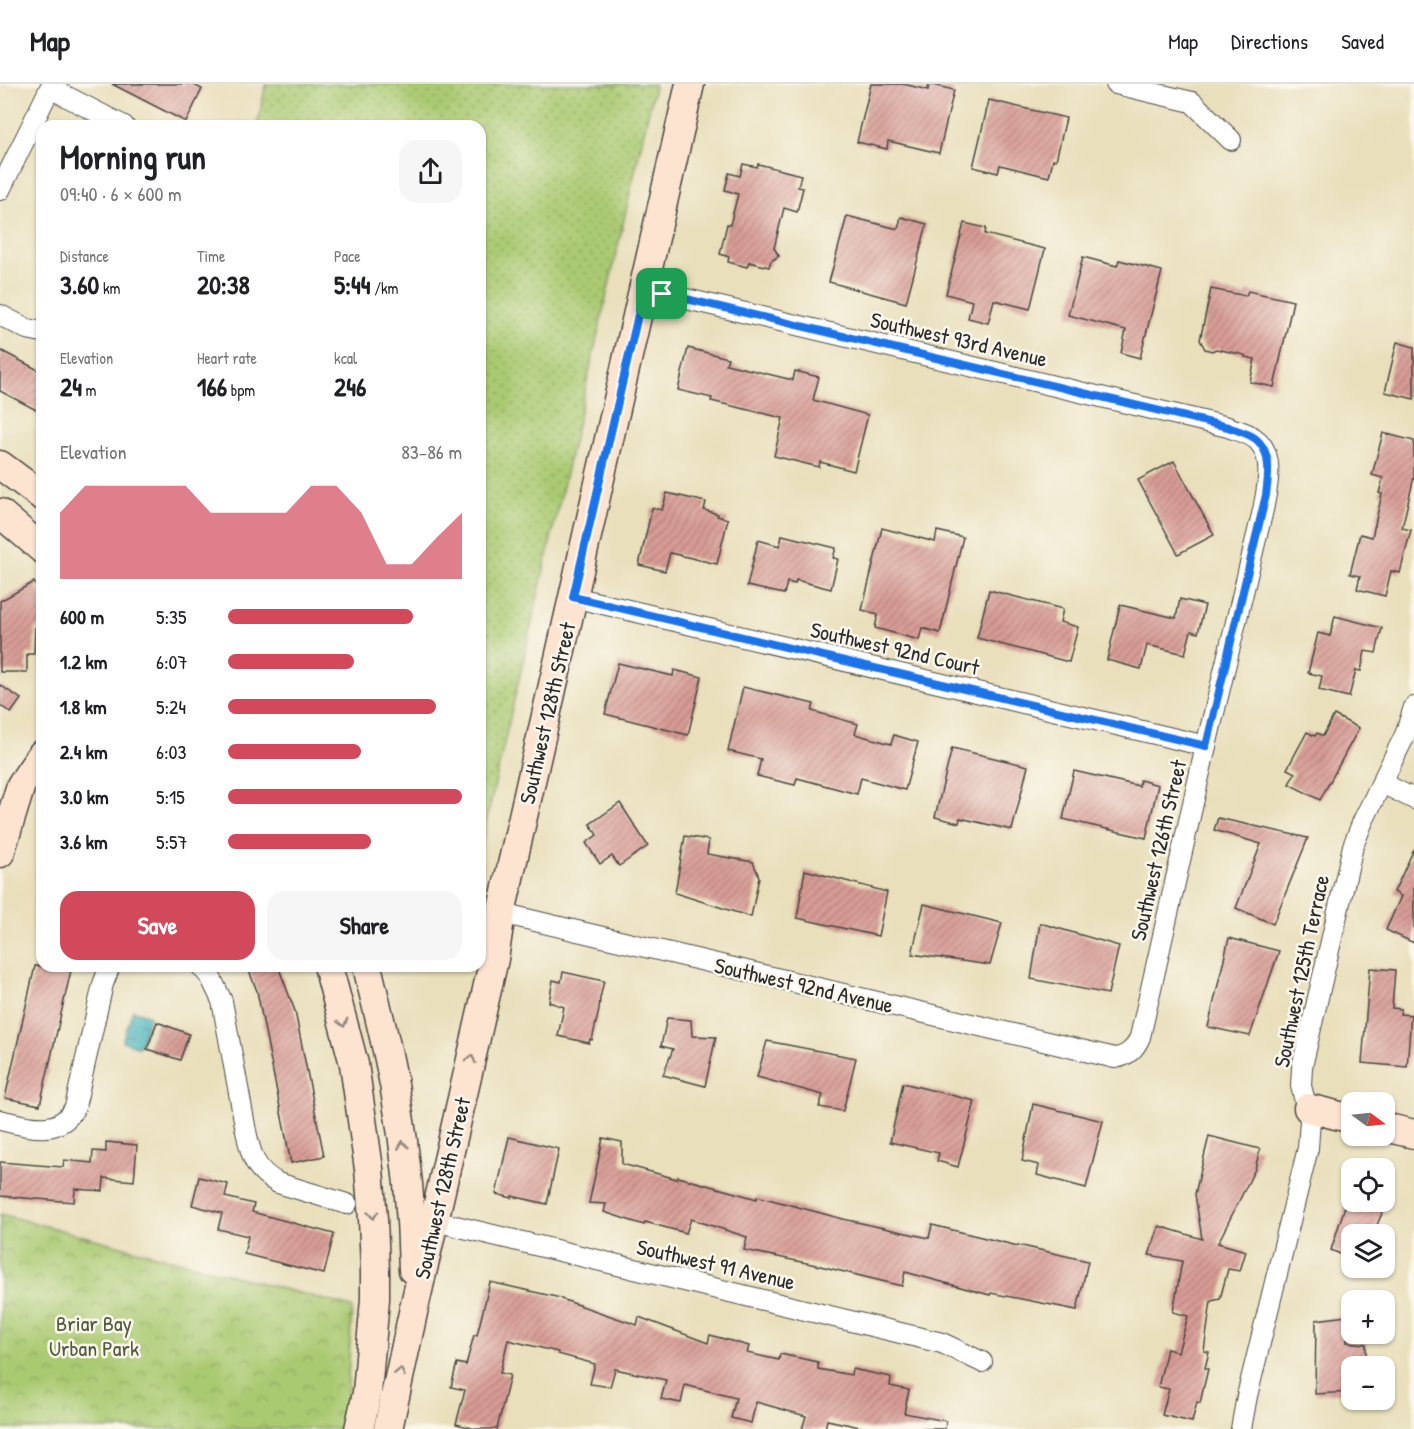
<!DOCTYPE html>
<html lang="en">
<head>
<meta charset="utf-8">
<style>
	body { margin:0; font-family:"Patrick Hand",sans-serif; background:#f6f6f6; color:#202124; height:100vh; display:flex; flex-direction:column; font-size:22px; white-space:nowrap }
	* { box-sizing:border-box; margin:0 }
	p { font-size:20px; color:#757577 }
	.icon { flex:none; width:33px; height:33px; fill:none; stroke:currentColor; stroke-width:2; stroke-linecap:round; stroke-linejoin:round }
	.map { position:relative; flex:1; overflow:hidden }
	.side { position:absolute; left:36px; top:36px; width:450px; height:852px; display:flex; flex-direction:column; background:#fff; border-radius:18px; box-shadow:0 2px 4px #0004 }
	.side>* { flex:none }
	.needle { width:39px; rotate:105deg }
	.buttons { position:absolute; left:1341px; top:1008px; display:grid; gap:12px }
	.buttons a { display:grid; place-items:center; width:54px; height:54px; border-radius:12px; background:#fff; box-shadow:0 2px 4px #0004; font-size:30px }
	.pin { position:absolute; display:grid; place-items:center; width:51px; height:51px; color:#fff; margin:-26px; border-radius:12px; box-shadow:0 3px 9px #0006 }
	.round { display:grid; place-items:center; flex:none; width:63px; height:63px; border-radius:18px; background:#f6f6f6 }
	.headline { display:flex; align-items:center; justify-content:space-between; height:102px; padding:0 24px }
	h1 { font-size:33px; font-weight:700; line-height:45px }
	.stats { display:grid; grid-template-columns:repeat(3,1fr); gap:9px; height:102px; padding:6px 24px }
	.stats div { display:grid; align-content:center }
	.stats b { font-size:26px; font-weight:700 }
	.stats small { font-size:16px; font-weight:400 }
	.stats p { font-size:16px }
	.chart { height:168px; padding:12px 24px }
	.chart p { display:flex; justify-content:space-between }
	.chart svg { width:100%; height:108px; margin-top:6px; fill:#d1495b; opacity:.7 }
	.cta { display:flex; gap:12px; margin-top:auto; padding:12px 24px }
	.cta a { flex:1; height:69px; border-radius:18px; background:#d1495b; color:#fff; font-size:24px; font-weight:700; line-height:69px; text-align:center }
	.cta a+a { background:#f6f6f6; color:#202124 }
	ul { padding:0 24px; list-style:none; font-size:20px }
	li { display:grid; grid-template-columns:96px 72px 1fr; align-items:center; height:45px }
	li i { height:15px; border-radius:8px; background:#d1495b }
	header { display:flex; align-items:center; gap:36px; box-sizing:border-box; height:84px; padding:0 30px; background:#fff; border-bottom:2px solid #e0e0e0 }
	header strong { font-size:28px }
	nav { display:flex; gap:33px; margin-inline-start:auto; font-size:21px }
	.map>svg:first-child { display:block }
</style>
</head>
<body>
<header>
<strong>Map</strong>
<nav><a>Map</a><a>Directions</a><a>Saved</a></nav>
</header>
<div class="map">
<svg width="1414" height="1345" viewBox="0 0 1414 1345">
	<defs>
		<pattern id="grass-dots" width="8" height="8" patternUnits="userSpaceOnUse" patternTransform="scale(1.5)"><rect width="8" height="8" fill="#aaca72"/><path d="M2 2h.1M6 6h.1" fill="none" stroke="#8ba45e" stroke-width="1.8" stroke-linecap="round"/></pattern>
		<pattern id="park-crowns" width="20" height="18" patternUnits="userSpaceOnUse" patternTransform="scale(1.5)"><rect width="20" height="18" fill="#aaca72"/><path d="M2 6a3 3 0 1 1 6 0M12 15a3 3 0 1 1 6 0" fill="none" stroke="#8ba45e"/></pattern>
		<pattern id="water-ripples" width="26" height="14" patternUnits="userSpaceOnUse" patternTransform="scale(1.5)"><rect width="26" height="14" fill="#40b0b9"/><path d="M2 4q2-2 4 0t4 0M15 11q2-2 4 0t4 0" fill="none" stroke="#368f97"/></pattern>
		<pattern id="building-hatch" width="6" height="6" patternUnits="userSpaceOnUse" patternTransform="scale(1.5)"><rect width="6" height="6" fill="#d89c95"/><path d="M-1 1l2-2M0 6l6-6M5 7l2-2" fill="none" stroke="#af7f7a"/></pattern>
	</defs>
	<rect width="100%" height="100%" fill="#fbf7ec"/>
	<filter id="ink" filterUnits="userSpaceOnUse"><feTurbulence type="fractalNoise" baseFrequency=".0167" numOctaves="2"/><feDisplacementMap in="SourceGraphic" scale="12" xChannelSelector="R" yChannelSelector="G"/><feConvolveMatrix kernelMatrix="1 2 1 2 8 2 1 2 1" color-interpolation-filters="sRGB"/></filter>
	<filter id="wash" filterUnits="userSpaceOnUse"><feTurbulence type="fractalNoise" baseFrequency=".008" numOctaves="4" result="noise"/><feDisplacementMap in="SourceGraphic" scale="24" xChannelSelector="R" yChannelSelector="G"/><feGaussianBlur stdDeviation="1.35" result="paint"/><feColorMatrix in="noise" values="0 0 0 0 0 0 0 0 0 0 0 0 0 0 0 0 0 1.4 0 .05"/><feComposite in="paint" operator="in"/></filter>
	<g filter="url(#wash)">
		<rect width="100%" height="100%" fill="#e9dfbb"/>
		<polygon fill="url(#grass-dots)" stroke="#6a7a4e" stroke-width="1.5" points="266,0 655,0 480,765 480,42 257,42"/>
		<polygon fill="url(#park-crowns)" stroke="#6a7a4e" stroke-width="1.5" points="0,1130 352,1223 347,1313 339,1345 0,1345"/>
		<polygon fill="url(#water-ripples)" stroke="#366e72" stroke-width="1.5" points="133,926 150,932 139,963 122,957"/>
		<g id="blocks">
			<g fill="url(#building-hatch)">
				<polygon points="112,0 192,0 202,5 186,38"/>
				<polygon points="871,0 903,0 928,6 929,0 954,6 939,69 888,57 887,65 857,58"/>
				<polygon points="989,16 1066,34 1056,76 1053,75 1049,93 1000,81 998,89 973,83"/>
				<polygon points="743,80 757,83 758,80 801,91 798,103 803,104 797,128 784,124 774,164 779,172 771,177 769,183 749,178 747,183 728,178 729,173 720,170 727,140 730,141 738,110 725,106 729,89 740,92"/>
				<polygon points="847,132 898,145 901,133 927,140 906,219 829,198"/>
				<polygon points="964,139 986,144 985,150 1045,165 1030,225 994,216 988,239 968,234 972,217 946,210"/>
				<polygon points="1083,173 1117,182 1119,176 1162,187 1140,274 1121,269 1126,246 1068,231"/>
				<polygon points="1211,205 1246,212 1248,207 1293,217 1274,303 1250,298 1255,275 1245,273 1245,271 1216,265 1212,267 1205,265 1200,256"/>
				<polygon points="1397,258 1414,263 1414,315 1385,308"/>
				<polygon points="688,264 728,274 726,280 793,296 795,287 819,293 813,316 868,331 854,387 820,378 819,383 774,372 783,334 711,317 712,314 678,306"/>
				<polygon points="0,266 42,288 42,329 0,307"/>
				<polygon points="1383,349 1414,357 1414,393 1402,444 1411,446 1400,489 1391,487 1385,512 1357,505 1360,492 1350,490 1360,450 1372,453 1382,410 1379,409 1383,394 1372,391"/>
				<polygon points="1174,377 1214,451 1178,470 1138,396"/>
				<polygon points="667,409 706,418 704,426 718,430 717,432 728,435 717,480 670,469 665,487 639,481 652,424 662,426"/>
				<polygon points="882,444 935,458 937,447 963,453 940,549 922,544 919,556 875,544 878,530 862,526"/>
				<polygon points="782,451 836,464 833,474 838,475 831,505 796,496 795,500 787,498 784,510 747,502 758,456 780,462"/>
				<polygon points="34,498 42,514 42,541 35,544 34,570 27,570 27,588 0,588 0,517"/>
				<polygon points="989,506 1063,525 1060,538 1078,543 1069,578 977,554"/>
				<polygon points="1180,515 1205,521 1198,549 1191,547 1185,570 1147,561 1141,585 1107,576 1120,521 1176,534"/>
				<polygon points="1335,532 1382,544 1376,569 1365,567 1361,587 1356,586 1349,613 1319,606 1322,592 1308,589 1318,549 1330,552"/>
				<polygon points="618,579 673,592 674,586 702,593 688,651 605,630"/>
				<polygon points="0,601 21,615 11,629 0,621"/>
				<polygon points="743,603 814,620 812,627 858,640 855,650 891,660 894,651 918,658 905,706 861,694 857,710 797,694 795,701 757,692 761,675 728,667"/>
				<polygon points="1334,631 1359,644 1320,716 1289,700 1295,689 1287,685 1307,648 1315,652 1317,649 1323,652"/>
				<polygon points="952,664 1028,682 1012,746 960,734 959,739 935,733"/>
				<polygon points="1074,687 1139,702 1140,696 1158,701 1146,754 1063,735"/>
				<polygon points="620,719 648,762 619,782 612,772 600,780 586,759 597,751 590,740"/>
				<polygon points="1218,734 1308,754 1273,840 1236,824 1261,760 1214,746"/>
				<polygon points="685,752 709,756 707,770 753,778 759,793 751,833 675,809"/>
				<polygon points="1414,765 1414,859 1386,846 1401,812 1394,808"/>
				<polygon points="805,786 887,808 878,852 797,834"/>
				<polygon points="924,820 1002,839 990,881 912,870"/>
				<polygon points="1040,839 1119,862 1108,910 1031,895"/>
				<polygon points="1229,854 1279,867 1250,952 1208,943"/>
				<polygon points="35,882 72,882 40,1021 5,1014"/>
				<polygon points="247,882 278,882 295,927 324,1072 291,1079 257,907"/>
				<polygon points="1370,884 1395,886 1392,924 1401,925 1400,930 1411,931 1407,983 1362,979"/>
				<polygon points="563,888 604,897 600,914 599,926 592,956 590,955 589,959 558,952 564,923 549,918 553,896 561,898"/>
				<polygon points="667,934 691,936 692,952 716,953 705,1002 663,991 673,965 661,962"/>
				<polygon points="157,938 189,950 180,976 147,965"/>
				<polygon points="767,957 856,974 843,1027 819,1023 823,1011 757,993"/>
				<polygon points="903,999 975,1017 958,1083 937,1077 939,1069 890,1058"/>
				<polygon points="1033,1020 1103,1037 1086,1104 1037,1091 1039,1081 1022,1077"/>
				<polygon points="1209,1052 1260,1065 1255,1085 1218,1159 1246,1167 1240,1187 1228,1185 1220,1215 1211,1217 1204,1267 1209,1268 1205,1284 1208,1285 1200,1319 1197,1318 1192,1338 1162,1331 1169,1305 1158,1303 1167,1265 1178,1268 1188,1232 1173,1228 1182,1177 1149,1171 1159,1142 1202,1155 1195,1110"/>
				<polygon points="509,1053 559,1065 547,1120 512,1112 512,1114 496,1110"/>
				<polygon points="603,1054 622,1058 622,1080 677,1095 678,1093 757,1115 757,1112 843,1135 929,1154 932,1141 1018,1162 1018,1161 1088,1177 1077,1226 991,1209 990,1211 905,1188 902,1202 816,1181 744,1166 747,1153 691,1135 686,1149 645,1138 644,1141 604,1128 606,1120 589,1119"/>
				<polygon points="106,1058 137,1061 134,1097 104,1094 103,1107 75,1105 74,1118 0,1112 0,1078 63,1083 64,1076 92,1079 93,1067 106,1068"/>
				<polygon points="199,1093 228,1100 225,1113 254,1120 252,1128 334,1150 324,1190 244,1170 248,1152 218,1145 222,1129 192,1121"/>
				<polygon points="1348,1113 1352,1114 1352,1118 1387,1118 1373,1150 1352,1150 1352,1175 1331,1166"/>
				<polygon points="490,1198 561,1214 561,1215 637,1241 639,1233 708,1259 710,1251 749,1262 747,1269 779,1276 780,1270 818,1278 818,1285 851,1291 852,1285 891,1293 890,1302 909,1306 904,1329 946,1337 945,1345 869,1345 827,1336 825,1345 802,1345 806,1332 756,1318 751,1339 731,1334 736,1314 685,1301 681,1319 661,1315 666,1296 615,1285 610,1303 590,1300 595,1280 558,1270 558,1268 508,1256 500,1289 510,1291 497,1345 476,1345 456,1340 465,1306 451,1303 457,1279 466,1281 474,1251 477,1251"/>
				<polygon points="1347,1232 1347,1258 1366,1260 1366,1282 1352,1282 1352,1308 1315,1310 1316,1236"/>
			</g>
		</g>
	</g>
	<g filter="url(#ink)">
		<use href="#blocks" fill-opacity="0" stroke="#484641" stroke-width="1.5"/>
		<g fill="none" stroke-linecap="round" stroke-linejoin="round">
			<g stroke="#484641" stroke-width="22">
				<g id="street">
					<polyline points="1116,0 1192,18 1231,56"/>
					<polyline points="50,4 124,42"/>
					<polyline points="0,106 52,0"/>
					<polyline points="0,231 27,245 42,248"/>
					<polyline points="573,513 1206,662"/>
					<polyline points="1382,699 1414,715"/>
					<path d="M 501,829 L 1115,974 C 1128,972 1135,965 1140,953 L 1206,662 L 1263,426 C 1267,405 1275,374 1258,357 C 1250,349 1238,347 1228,343 L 644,205"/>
					<path d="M 201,882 L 211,894 L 222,917 L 246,1047 C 251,1071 254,1086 278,1099 L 347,1120"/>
					<path d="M 0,1036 C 27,1042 59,1054 75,1023 L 103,900 L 110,882"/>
					<polyline points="435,1137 942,1259 982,1278"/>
					<polyline points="1241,1345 1247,1312 1308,1064 1310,1036 1301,1002 1302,983 1353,762 1363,737 1405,651 1414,623"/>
				</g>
			</g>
			<g stroke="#484641" stroke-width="31">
				<g id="secondary">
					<polyline points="0,381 42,412"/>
					<polyline points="0,429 42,465"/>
					<polyline points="0,769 21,701 42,670"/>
					<polyline points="328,882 354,980 369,1085 373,1135 375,1186 375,1215 367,1309 359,1345"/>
					<path d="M 367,882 C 377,925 389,968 396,1012 C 406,1069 412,1128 413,1186"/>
					<polyline points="1308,1024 1352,1035"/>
					<polyline points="1384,1043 1414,1050"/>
					<polyline points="388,1345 414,1224 494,875 501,829 690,0"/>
				</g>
			</g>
			<use href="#street" stroke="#fff" stroke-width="20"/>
			<use href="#secondary" stroke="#fde4d1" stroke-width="28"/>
		</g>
		<defs><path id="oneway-chevron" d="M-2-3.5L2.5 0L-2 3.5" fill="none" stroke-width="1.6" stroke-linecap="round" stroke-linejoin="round" transform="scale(1.5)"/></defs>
		<g stroke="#94887e">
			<use href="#oneway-chevron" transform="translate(343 939) rotate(75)"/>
			<use href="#oneway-chevron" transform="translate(471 975) rotate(-77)"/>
			<use href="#oneway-chevron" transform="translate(403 1061) rotate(-98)"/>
			<use href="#oneway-chevron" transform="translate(373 1131) rotate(86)"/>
			<use href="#oneway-chevron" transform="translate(400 1288) rotate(-78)"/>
		</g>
	</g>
	<g fill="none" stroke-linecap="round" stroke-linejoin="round" filter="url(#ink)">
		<g stroke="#fff" stroke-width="12">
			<path id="route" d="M 644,205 L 1228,343 C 1238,347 1252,350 1259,358 C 1272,372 1268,394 1266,411 L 1206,662 L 573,513 Z"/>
		</g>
		<use href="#route" stroke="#1a73e8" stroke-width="8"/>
	</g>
	<g text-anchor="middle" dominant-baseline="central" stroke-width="5" stroke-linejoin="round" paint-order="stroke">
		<g font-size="22" fill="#2b2b2b" stroke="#fbf7ec">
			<text transform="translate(959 255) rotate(13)">Southwest 93rd Avenue</text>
			<text transform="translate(895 564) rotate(13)">Southwest 92nd Court</text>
			<text transform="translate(547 629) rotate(-77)">Southwest 128th Street</text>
			<text transform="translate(1158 766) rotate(-77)">Southwest 126th Street</text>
			<text transform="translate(1301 887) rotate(-78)">Southwest 125th Terrace</text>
			<text transform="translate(804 901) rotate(13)">Southwest 92nd Avenue</text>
			<text transform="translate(442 1104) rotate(-77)">Southwest 128th Street</text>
			<text transform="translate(716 1180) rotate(13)">Southwest 91 Avenue</text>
		</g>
		<g font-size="22" fill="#515b40" stroke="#fbf7ec">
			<text x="94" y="1239">Briar Bay<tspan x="94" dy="25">Urban Park</tspan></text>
		</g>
	</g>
</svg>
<div class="buttons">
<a><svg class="needle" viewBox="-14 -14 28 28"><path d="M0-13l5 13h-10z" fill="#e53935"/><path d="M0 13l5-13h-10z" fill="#757577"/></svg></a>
<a><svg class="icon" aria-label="locate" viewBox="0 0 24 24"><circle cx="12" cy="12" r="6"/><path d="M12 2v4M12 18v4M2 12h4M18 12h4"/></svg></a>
<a><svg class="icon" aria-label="layers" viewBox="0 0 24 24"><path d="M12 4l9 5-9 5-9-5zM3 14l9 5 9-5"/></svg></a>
<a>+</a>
<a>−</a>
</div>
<div class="pin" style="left:662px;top:210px;background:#1e9e55"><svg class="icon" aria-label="arrive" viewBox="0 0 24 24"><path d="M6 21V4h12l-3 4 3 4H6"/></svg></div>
<section class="side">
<div class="headline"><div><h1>Morning run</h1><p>09:40 · 6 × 600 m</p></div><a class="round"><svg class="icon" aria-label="share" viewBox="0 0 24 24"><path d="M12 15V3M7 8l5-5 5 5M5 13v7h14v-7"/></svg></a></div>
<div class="stats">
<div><p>Distance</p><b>3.60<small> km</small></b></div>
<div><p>Time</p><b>20:38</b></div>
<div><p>Pace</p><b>5:44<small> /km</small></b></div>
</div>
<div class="stats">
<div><p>Elevation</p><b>24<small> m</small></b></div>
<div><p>Heart rate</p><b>166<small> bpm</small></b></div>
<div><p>kcal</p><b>246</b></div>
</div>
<div class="chart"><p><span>Elevation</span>83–86 m</p>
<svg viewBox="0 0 160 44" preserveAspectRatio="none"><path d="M0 44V17L10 6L20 6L30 6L40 6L50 6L60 17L70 17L80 17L90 17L100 6L110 6L120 17L130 38L140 38L150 27L160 17V44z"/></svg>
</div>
<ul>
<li><b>600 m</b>5:35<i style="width:79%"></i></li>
<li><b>1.2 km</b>6:07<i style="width:54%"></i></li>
<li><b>1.8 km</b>5:24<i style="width:89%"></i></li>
<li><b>2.4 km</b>6:03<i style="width:57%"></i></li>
<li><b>3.0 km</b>5:15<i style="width:100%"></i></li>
<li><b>3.6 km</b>5:57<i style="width:61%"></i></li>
</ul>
<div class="cta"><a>Save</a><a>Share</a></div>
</section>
</div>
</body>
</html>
